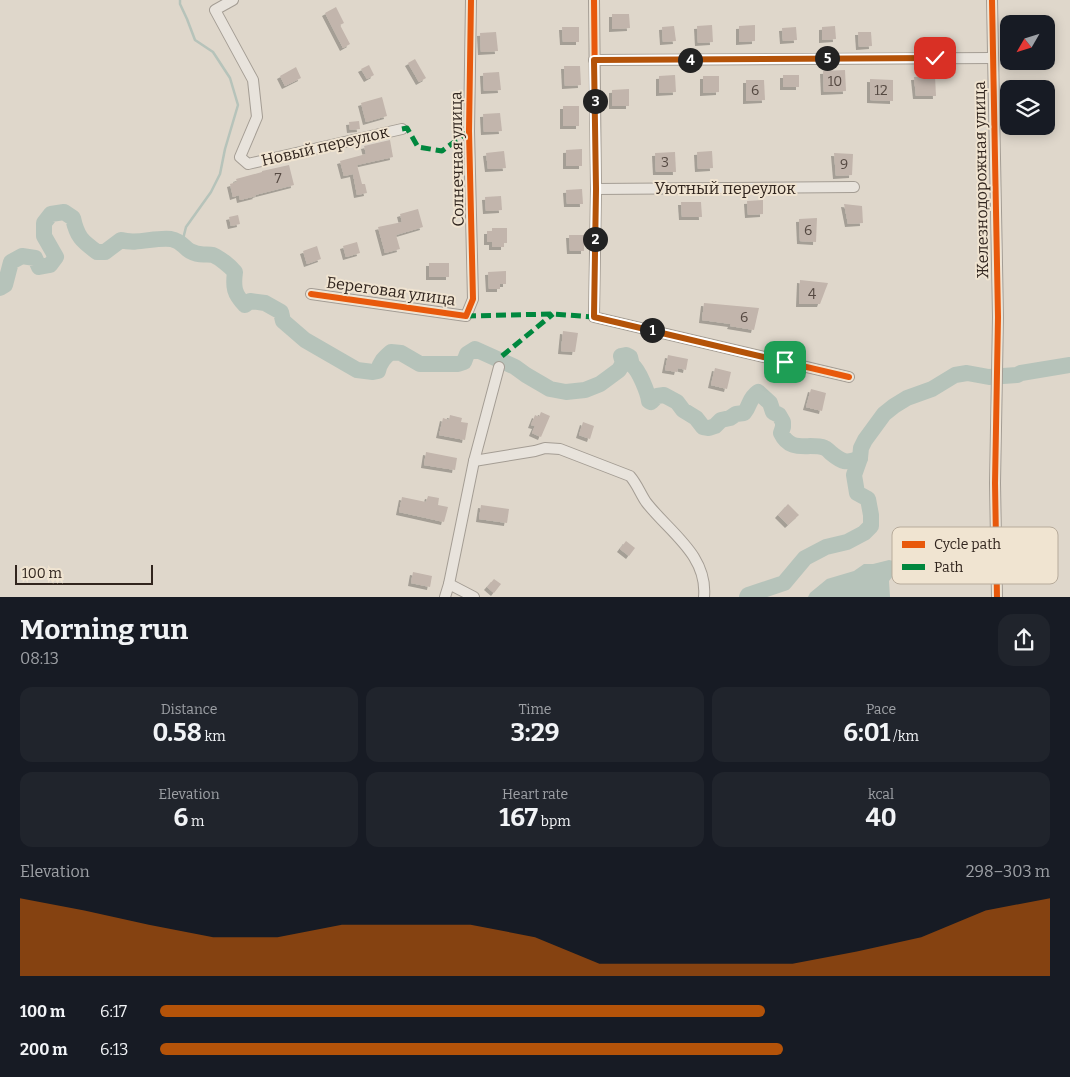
<!DOCTYPE html>
<html lang="en">
<head>
<meta charset="utf-8">
<style>
	body { margin:0; font-family:Bitter,serif; background:#20242c; color:#f1f3f6; height:100vh; display:flex; flex-direction:column; font-size:19px; white-space:nowrap }
	* { box-sizing:border-box; margin:0 }
	p { font-size:16px; color:#9ea1a6 }
	.icon { flex:none; width:28px; height:28px; fill:none; stroke:currentColor; stroke-width:2; stroke-linecap:round; stroke-linejoin:round }
	.map { position:relative; height:597px; overflow:hidden }
	.drawer { display:flex; flex-direction:column; background:#171b24; flex:1 }
	.drawer>* { flex:none }
	.needle { width:32px; rotate:231deg }
	.buttons { position:absolute; left:1000px; top:15px; display:grid; gap:10px }
	.buttons a { display:grid; place-items:center; width:55px; height:55px; border-radius:10px; background:#171b24; box-shadow:0 2px 12px #0003; font-size:25px }
	.scale { position:absolute; left:15px; bottom:12px; width:138px; box-sizing:border-box; padding-left:5px; border:2px solid #31251e; border-top:0; font-size:14px; line-height:18px; white-space:nowrap; color:#31251e; -webkit-text-stroke:4px #f0e4d1; paint-order:stroke }
	.pin { position:absolute; display:grid; place-items:center; width:42px; height:42px; color:#fff; margin:-21px; border-radius:10px; box-shadow:0 2px 8px #0006 }
	.km { position:absolute; width:25px; height:25px; margin:-12px; border-radius:50%; background:#222; color:#fff; font-size:14px; line-height:25px; text-align:center }
	.round { display:grid; place-items:center; flex:none; width:52px; height:52px; border-radius:15px; background:#20242c }
	.head { display:flex; align-items:center; justify-content:space-between; height:85px; padding:0 20px }
	h1 { font-size:28px; font-weight:700; line-height:38px }
	.metrics { display:grid; grid-template-columns:repeat(3,1fr); gap:8px; height:85px; padding:5px 20px }
	.metrics div { display:grid; align-content:center; border-radius:12px; background:#20242c; text-align:center }
	.metrics b { font-size:25px; font-weight:700 }
	.metrics small { font-size:14px; font-weight:400 }
	.metrics p { font-size:14px }
	.chart { height:140px; padding:10px 20px }
	.chart p { display:flex; justify-content:space-between }
	.chart svg { width:100%; height:90px; margin-top:5px; fill:#b45309; opacity:.7 }
	ul { padding:0 20px; list-style:none; font-size:16px }
	li { display:grid; grid-template-columns:80px 60px 1fr; align-items:center; height:38px }
	li i { height:12px; border-radius:6px; background:#b45309 }
	.map>svg:first-child { display:block }
</style>
</head>
<body>
<div class="map">
<svg width="1070" height="597" viewBox="0 0 1070 597">
	<defs>
		<filter id="shadow"><feDropShadow dx="-3" dy="3" stdDeviation="0" flood-color="#0004"/></filter>
	</defs>
	<rect width="100%" height="100%" fill="#dfd7cb"/>
	<polygon fill="#b6c3ba" points="889,560 898,562 896,572 889,581 890,597 808,597 810,593 827,579 854,571 864,564 873,564"/>
	<g fill="none" stroke-linecap="round" stroke-linejoin="round">
		<polyline stroke="#b6c3ba" stroke-width="2.5" points="180,0 180,4 187,19 195,40 213,52 230,78 238,105 225,149 220,174 211,192 186,227 182,243"/>
		<g stroke="#b6c3ba" stroke-width="16">
			<path d="M 0,288 L 5,285 L 11,262 L 22,256 L 35,258 L 39,267 L 50,265 L 56,257 L 44,236 L 44,223 L 51,214 L 64,212 L 73,218 C 77,237 82,241 97,252 L 105,252 L 121,240 C 137,245 154,237 171,239 C 182,241 183,247 190,251 C 201,257 205,253 213,255 C 220,258 230,266 235,272 C 233,287 234,294 245,305 L 250,301 L 265,303 L 281,312 L 283,321 L 305,340 L 357,370 L 373,372 L 378,371 C 380,362 384,358 391,352 L 401,353 L 420,364 L 458,364 L 464,362 L 467,354 L 475,349 L 515,367 L 526,375 L 550,389 L 566,392 L 585,390 L 600,384 L 619,370 L 623,363 L 621,356 L 626,355 L 630,357 L 632,365 C 639,370 648,393 649,401 L 651,402 L 657,396 L 664,395 L 677,402 L 683,410 L 696,418 L 703,427 L 709,428 L 715,426 L 721,420 L 730,418 L 736,414 L 744,413 C 751,405 748,399 758,392 L 770,403 L 773,412 L 779,415 L 783,422 L 783,427 L 781,433 C 791,454 809,442 825,448 C 826,448 830,452 831,453 C 842,462 846,464 860,458"/>
			<polyline points="747,597 748,595 784,583 805,558 826,547 847,542 864,533 871,526 871,515 868,499 857,493 854,475 860,458 861,448 865,440 884,414 894,406 907,398 932,389 955,375 967,373 989,377 1017,375 1021,373 1070,365"/>
		</g>
	</g>
	<g fill="#c2b5ac" filter="url(#shadow)">
		<polygon points="336,7 344,23 340,25 350,44 343,48 325,13"/>
		<polygon points="612,14 629,14 630,28 612,29"/>
		<polygon points="712,25 713,42 698,43 697,26"/>
		<polygon points="755,25 755,41 739,42 739,26"/>
		<polygon points="674,26 676,41 663,42 662,27"/>
		<polygon points="835,26 836,39 822,40 822,27"/>
		<polygon points="562,27 579,27 579,42 563,42"/>
		<polygon points="796,27 797,40 783,41 782,28"/>
		<polygon points="496,32 498,51 481,52 480,33"/>
		<polygon points="858,32 871,32 872,46 859,47"/>
		<polygon points="415,59 426,78 419,82 408,63"/>
		<polygon points="369,65 374,75 367,79 361,69"/>
		<polygon points="564,66 580,66 581,85 565,86"/>
		<polygon points="296,67 301,78 285,86 280,76"/>
		<polygon points="845,70 846,91 824,92 823,71"/>
		<polygon points="499,72 501,90 484,91 483,73"/>
		<polygon points="675,75 676,92 659,93 659,76"/>
		<rect x="783" y="75" width="16" height="12"/>
		<polygon points="703,76 719,76 719,92 703,93"/>
		<polygon points="935,76 936,96 916,96 914,77"/>
		<polygon points="870,79 893,80 893,101 870,100"/>
		<polygon points="746,80 764,80 765,100 746,101"/>
		<polygon points="629,89 629,106 612,106 612,90"/>
		<polygon points="382,97 387,116 366,122 361,103"/>
		<rect x="563" y="106" width="16" height="20"/>
		<polygon points="500,113 502,131 484,132 483,114"/>
		<polygon points="359,121 360,129 350,130 349,122"/>
		<polygon points="390,140 393,157 357,165 362,184 365,184 367,193 357,195 353,174 344,176 340,161 366,154 364,146"/>
		<polygon points="582,149 582,166 566,166 566,150"/>
		<polygon points="504,151 506,168 488,169 486,153"/>
		<polygon points="712,151 713,168 698,169 697,152"/>
		<polygon points="675,152 676,172 656,172 655,153"/>
		<polygon points="834,153 853,154 852,175 836,176"/>
		<polygon points="289,165 294,185 255,195 256,196 240,200 239,195 233,197 230,184 237,182 236,179 262,172 262,171"/>
		<polygon points="582,189 583,204 567,204 566,190"/>
		<polygon points="501,196 502,210 486,211 485,197"/>
		<polygon points="763,200 763,214 748,215 747,201"/>
		<polygon points="681,202 701,202 702,217 682,217"/>
		<polygon points="844,204 862,206 863,223 848,224"/>
		<polygon points="418,209 423,227 396,235 400,249 385,253 378,227 402,222 400,214"/>
		<polygon points="238,215 240,224 231,226 229,217"/>
		<polygon points="817,218 816,242 800,241 799,219"/>
		<polygon points="492,228 507,228 507,243 504,243 504,247 492,247 492,242 487,242 487,231 492,231"/>
		<polygon points="569,235 584,235 584,251 570,251"/>
		<polygon points="357,242 360,253 346,257 343,246"/>
		<polygon points="317,246 321,259 307,264 303,251"/>
		<rect x="429" y="263" width="20" height="14"/>
		<polygon points="506,271 506,284 500,284 500,289 489,289 488,272"/>
		<polygon points="800,280 828,283 820,304 799,304"/>
		<polygon points="704,303 759,308 754,330 730,326 731,324 702,320"/>
		<polygon points="563,331 578,333 575,352 561,351"/>
		<polygon points="668,355 688,359 686,370 678,368 677,372 665,370"/>
		<polygon points="715,368 731,372 727,389 711,385"/>
		<polygon points="811,389 826,393 822,411 806,407"/>
		<polygon points="541,412 550,416 541,437 532,433 535,426 531,425 535,415 539,417"/>
		<polygon points="450,415 462,418 461,422 468,423 465,440 439,435 443,418 449,420"/>
		<polygon points="583,422 594,426 590,439 579,435"/>
		<polygon points="426,452 457,458 455,470 424,465"/>
		<polygon points="428,496 439,498 438,505 448,507 444,522 399,512 402,497 426,502"/>
		<polygon points="788,504 799,515 788,525 778,515"/>
		<polygon points="481,505 509,509 507,523 479,519"/>
		<polygon points="626,541 635,548 629,556 620,549"/>
		<polygon points="413,572 432,576 430,587 411,583"/>
		<polygon points="494,579 501,584 494,593 487,587"/>
	</g>
	<g fill="none" stroke-linecap="round" stroke-linejoin="round">
		<g stroke="#a49d94" stroke-width="12">
			<g id="minor">
				<polyline points="233,0 215,10 253,80 257,117 240,157 248,164 402,129"/>
				<polyline points="594,0 596,189 594,317 849,377"/>
				<polyline points="992,0 998,317 995,483 997,597"/>
				<polyline points="594,60 993,58"/>
				<polyline points="596,189 854,187"/>
				<polyline points="311,294 466,316 473,299 469,131 471,0"/>
				<path d="M 474,461 L 535,451 L 545,448 L 560,449 L 630,476 C 637,484 640,493 646,502 C 669,532 708,555 704,597"/>
				<polyline points="449,584 474,597"/>
				<polyline points="445,597 449,584 474,461 499,367"/>
			</g>
		</g>
		<use href="#minor" stroke="#e8e3dc" stroke-width="10"/>
		<g stroke="#00873e" stroke-width="5" stroke-dasharray="10 5" stroke-linecap="butt">
			<polyline points="402,129 407,128 418,147 442,151 469,131"/>
			<polyline points="466,316 553,314 594,317"/>
			<polyline points="502,356 553,314"/>
		</g>
		<g stroke="#f0e4d1" stroke-width="9">
			<g id="cycleway">
				<polyline points="594,0 596,189 594,317 849,377"/>
				<polyline points="992,0 998,317 995,483 997,597"/>
				<polyline points="311,294 466,316 473,299 469,131 471,0"/>
			</g>
		</g>
		<use href="#cycleway" stroke="#e8590c" stroke-width="6"/>
	</g>
	<g fill="none" stroke-linecap="round" stroke-linejoin="round">
		<g stroke="#fff" stroke-width="10">
			<polyline id="route" points="785,362 594,317 596,189 594,60 935,58"/>
		</g>
		<use href="#route" stroke="#b45309" stroke-width="6"/>
	</g>
	<g text-anchor="middle" dominant-baseline="central" stroke-width="4" stroke-linejoin="round" paint-order="stroke">
		<g font-size="14" fill="#554942">
			<text x="835" y="81">10</text>
			<text x="755" y="90">6</text>
			<text x="881" y="90">12</text>
			<text x="665" y="162">3</text>
			<text x="844" y="164">9</text>
			<text x="278" y="178">7</text>
			<text x="808" y="230">6</text>
			<text x="812" y="294">4</text>
			<text x="744" y="317">6</text>
		</g>
		<g font-size="16" fill="#31251e" stroke="#f0e4d1">
			<text transform="translate(325 146) rotate(-13)">Новый переулок</text>
			<text transform="translate(457 159) rotate(-91)">Солнечная улица</text>
			<text transform="translate(981 180) rotate(-91)">Железнодорожная улица</text>
			<text x="725" y="188">Уютный переулок</text>
			<text transform="translate(391 291) rotate(8)">Береговая улица</text>
		</g>
	</g>
	<rect x="892" y="527" width="166" height="57" rx="8" fill="#f0e4d1" stroke="#b7ab9b" stroke-width="1"/>
	<rect x="902" y="541" width="23" height="7" fill="#e8590c"/>
	<rect x="902" y="564" width="23" height="6" fill="#00873e"/>
	<g font-size="14" fill="#31251e">
		<text x="934" y="549">Cycle path</text>
		<text x="934" y="572">Path</text>
	</g>
</svg>
<div class="buttons">
<a><svg class="needle" viewBox="-14 -14 28 28"><path d="M0-13l5 13h-10z" fill="#e53935"/><path d="M0 13l5-13h-10z" fill="#9ea1a6"/></svg></a>
<a><svg class="icon" aria-label="layers" viewBox="0 0 24 24"><path d="M12 4l9 5-9 5-9-5zM3 14l9 5 9-5"/></svg></a>
</div>
<div class="scale">100 m</div>
<div class="pin" style="left:785px;top:362px;background:#1e9e55"><svg class="icon" aria-label="arrive" viewBox="0 0 24 24"><path d="M6 21V4h12l-3 4 3 4H6"/></svg></div>
<div class="pin" style="left:935px;top:58px;background:#d93025"><svg class="icon" aria-label="check" viewBox="0 0 24 24"><path d="M5 12l5 5 9-10"/></svg></div>
<b class="km" style="left:652px;top:330px">1</b>
<b class="km" style="left:595px;top:239px">2</b>
<b class="km" style="left:595px;top:101px">3</b>
<b class="km" style="left:690px;top:60px">4</b>
<b class="km" style="left:827px;top:58px">5</b>
</div>
<section class="drawer">
<div class="head"><div><h1>Morning run</h1><p>08:13</p></div><a class="round"><svg class="icon" aria-label="share" viewBox="0 0 24 24"><path d="M12 15V3M7 8l5-5 5 5M5 13v7h14v-7"/></svg></a></div>
<div class="metrics">
<div><p>Distance</p><b>0.58<small> km</small></b></div>
<div><p>Time</p><b>3:29</b></div>
<div><p>Pace</p><b>6:01<small> /km</small></b></div>
</div>
<div class="metrics">
<div><p>Elevation</p><b>6<small> m</small></b></div>
<div><p>Heart rate</p><b>167<small> bpm</small></b></div>
<div><p>kcal</p><b>40</b></div>
</div>
<div class="chart"><p><span>Elevation</span>298–303 m</p>
<svg viewBox="0 0 160 44" preserveAspectRatio="none"><path d="M0 44V6L10 12L20 19L30 25L40 25L50 19L60 19L70 19L80 25L90 38L100 38L110 38L120 38L130 32L140 25L150 12L160 6V44z"/></svg>
</div>
<ul>
<li><b>100 m</b>6:17<i style="width:68%"></i></li>
<li><b>200 m</b>6:13<i style="width:70%"></i></li>
</ul>
</section>
</body>
</html>
